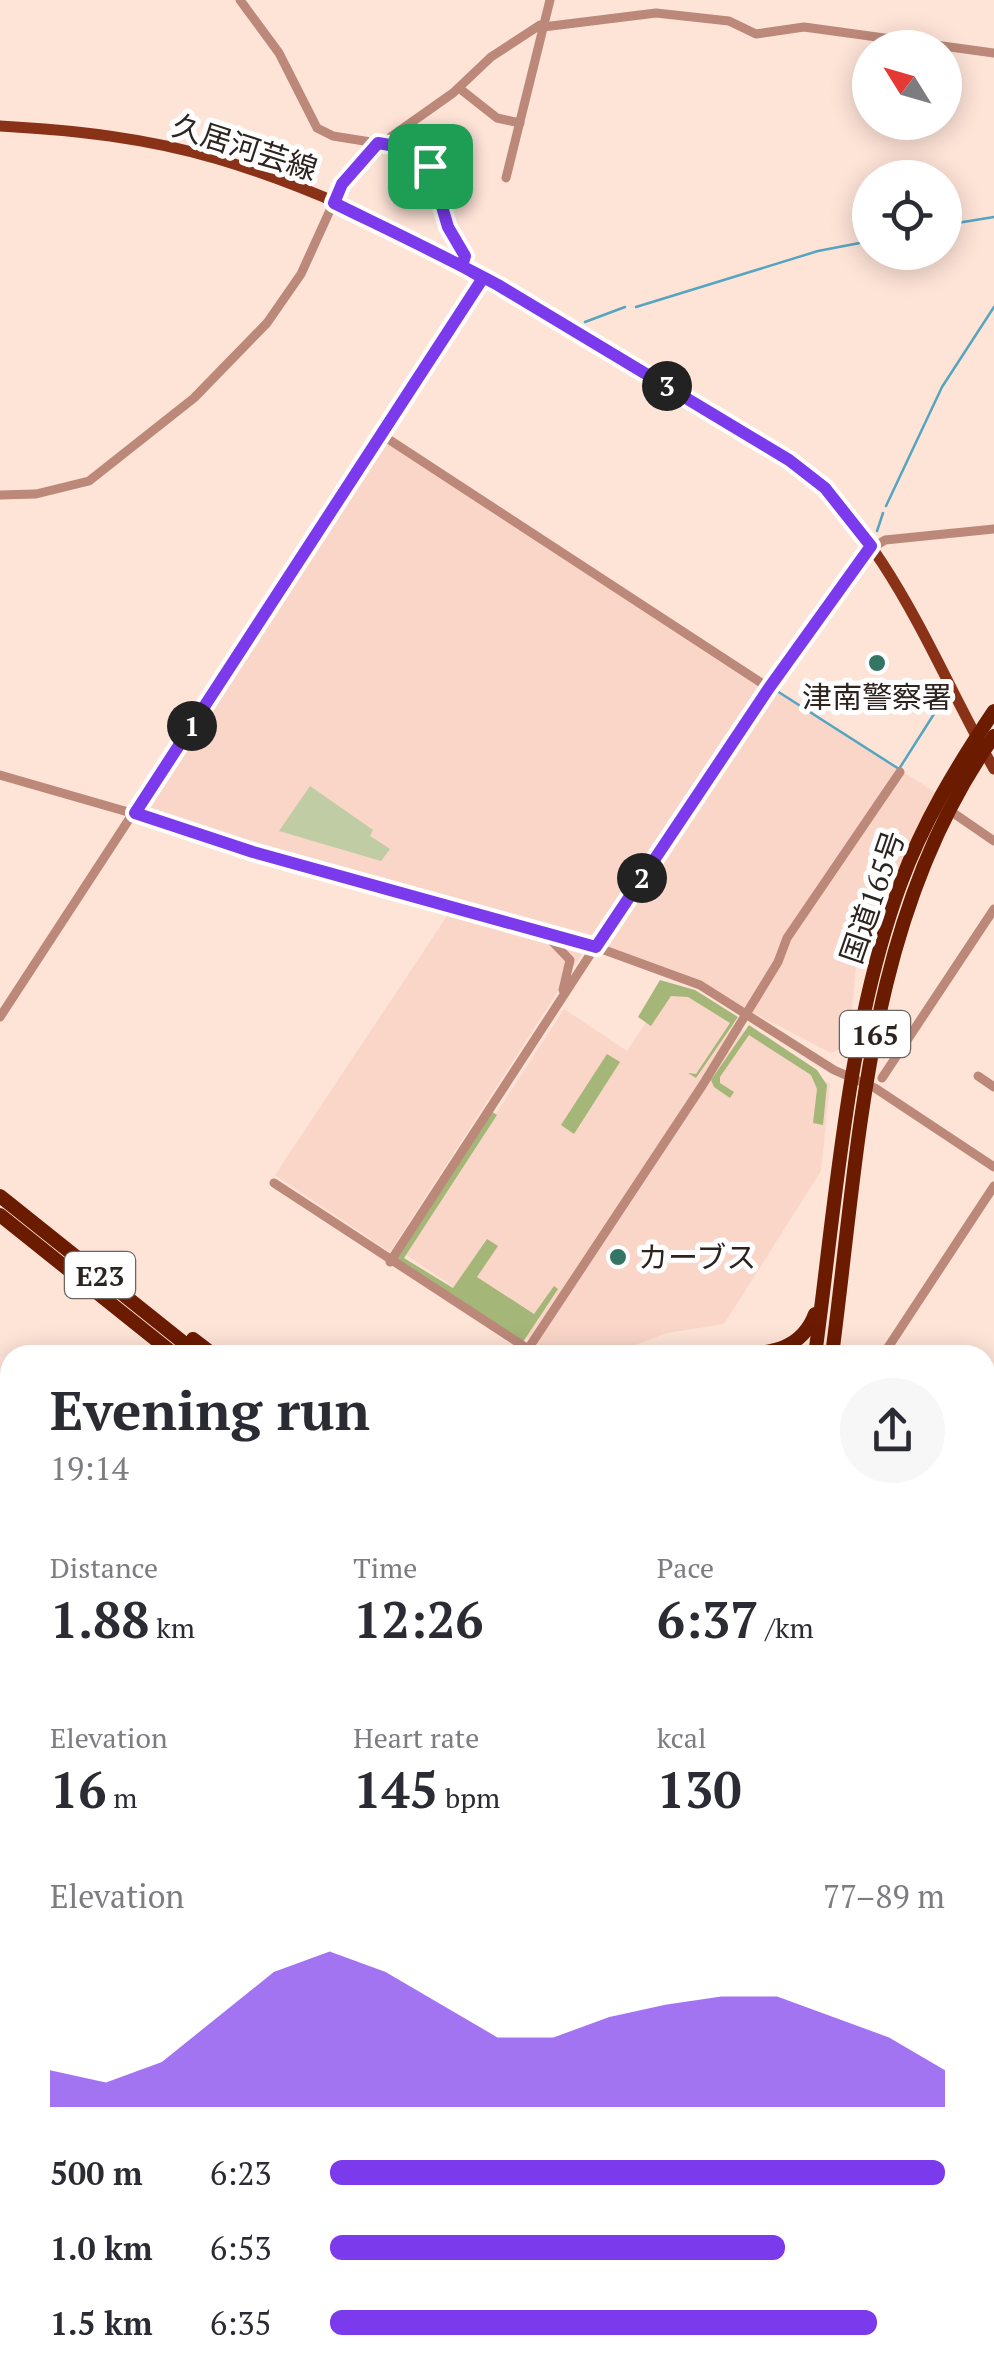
<!DOCTYPE html>
<html lang="en">
<head>
<meta charset="utf-8">
<style>
	body { margin:0; font-family:"PT Serif","Noto Sans JP",serif; background:#f7f7f7; color:#2b2b33; height:100vh; display:flex; flex-direction:column; font-size:38px; white-space:nowrap }
	* { box-sizing:border-box; margin:0 }
	p { font-size:32px; color:#7c7c81 }
	.icon { flex:none; width:55px; height:55px; fill:none; stroke:currentColor; stroke-width:2; stroke-linecap:round; stroke-linejoin:round }
	.map { position:relative; flex:1; overflow:hidden }
	.panel { position:absolute; left:0px; top:1345px; width:995px; height:1035px; display:flex; flex-direction:column; background:#fff; border-radius:30px 30px 0 0; box-shadow:0 5px 25px #0003 }
	.panel>* { flex:none }
	.needle { width:65px; rotate:307deg }
	.controls { position:absolute; left:852px; top:30px; display:grid; gap:20px }
	.controls a { display:grid; place-items:center; width:110px; height:110px; border-radius:50%; background:#fff; box-shadow:0 5px 25px #0003; font-size:50px }
	.pin { position:absolute; display:grid; place-items:center; width:85px; height:85px; color:#fff; margin:-42px; border-radius:20px; box-shadow:0 5px 15px #0006 }
	.km { position:absolute; width:50px; height:50px; margin:-25px; border-radius:50%; background:#222; color:#fff; font-size:28px; line-height:50px; text-align:center }
	.round { display:grid; place-items:center; flex:none; width:105px; height:105px; border-radius:52px; background:#f7f7f7 }
	.headline { display:flex; align-items:center; justify-content:space-between; height:170px; padding:0 50px }
	h1 { font-size:55px; font-weight:700; line-height:75px }
	.metrics { display:grid; grid-template-columns:repeat(3,1fr); gap:15px; height:170px; padding:10px 50px }
	.metrics div { display:grid; align-content:center }
	.metrics b { font-size:50px; font-weight:700 }
	.metrics small { font-size:28px; font-weight:400 }
	.metrics p { font-size:28px }
	.chart { height:280px; padding:20px 50px }
	.chart p { display:flex; justify-content:space-between }
	.chart svg { width:100%; height:180px; margin-top:10px; fill:#7c3aed; opacity:.7 }
	ul { padding:0 50px; list-style:none; font-size:32px }
	li { display:grid; grid-template-columns:160px 120px 1fr; align-items:center; height:75px }
	li i { height:25px; border-radius:12px; background:#7c3aed }
	.map>svg:first-child { display:block }
</style>
</head>
<body>
<div class="map">
<svg width="994" height="2380" viewBox="0 0 994 2380">
	<rect width="100%" height="100%" fill="#fee3d7"/>
	<g fill="#f9d6c8">
		<polygon points="382,435 939,795 857,957 848,1046 831,1053 700,985 596,947 135,813"/>
		<polygon points="447,916 582,954 390,1252 275,1175"/>
		<polygon points="670,986 830,1084 821,1171 724,1324 667,1333 635,1345 623,1355 554,1355 405,1254 564,1009 627,1051"/>
		<polygon points="46,2370 377,2370 370,2380 40,2380"/>
	</g>
	<polygon fill="#bfcca4" points="310,786 373,830 370,836 390,849 381,861 279,831"/>
	<g fill="#a4b778">
		<polygon points="660,980 695,990 738,1017 696,1078 688,1073 696,1074 730,1023 688,997 671,996 651,1026 638,1017"/>
		<polygon points="749,1025 817,1070 827,1085 823,1125 813,1123 817,1089 811,1075 749,1035 720,1077 720,1083 734,1092 730,1098 714,1087 711,1080"/>
		<polygon points="607,1054 620,1062 574,1134 561,1125"/>
		<polygon points="491,1111 497,1115 404,1258 453,1288 487,1239 498,1246 477,1277 534,1314 554,1286 558,1289 523,1342 394,1259"/>
	</g>
	<g fill="none" stroke-linecap="round" stroke-linejoin="round">
		<g stroke="#55a5c0" stroke-width="2.5">
			<polyline points="945,225 994,217"/>
			<polyline points="636,307 818,251 870,241"/>
			<polyline points="585,322 625,307"/>
			<polyline points="886,506 942,387 994,307"/>
			<polyline points="877,531 883,513"/>
			<polyline points="824,616 777,691 899,769 934,714"/>
			<polyline points="985,1885 994,1881"/>
		</g>
		<g stroke="#bb8879" stroke-width="9">
			<polyline points="240,0 279,53 317,128 333,136 402,147 431,166 448,227 465,256 462,266"/>
			<polyline points="543,27 656,13 729,21 756,34 804,27 994,53"/>
			<polyline points="459,88 497,118 520,123"/>
			<polyline points="506,178 550,0"/>
			<polyline points="382,435 769,688"/>
			<polyline points="0,495 36,494 89,481 194,398 267,323 301,274 342,184 368,153 453,93 491,57 540,25"/>
			<polyline points="0,775 596,947 700,985 834,1070 875,1088 994,1167"/>
			<polyline points="949,810 994,841"/>
			<polyline points="547,936 570,960 563,990"/>
			<polyline points="0,1017 483,277"/>
			<polyline points="978,1076 994,1087"/>
			<polyline points="882,1078 994,909"/>
			<polyline points="274,1183 528,1349 702,1086 778,962 787,938 900,772"/>
			<polyline points="390,1262 599,941 860,556 885,540 994,529"/>
			<polyline points="883,1355 994,1186"/>
			<polyline points="985,1559 994,1551"/>
			<polyline points="985,1634 994,1645"/>
			<polyline points="985,1825 994,1820"/>
			<polyline points="985,1900 994,1916"/>
			<polyline points="985,2047 994,2039"/>
			<polyline points="985,2073 994,2079"/>
			<polyline points="985,2156 994,2162"/>
			<polyline points="985,2339 994,2353"/>
			<polyline points="296,2370 311,2380"/>
			<polyline points="535,2370 546,2380"/>
			<polyline points="908,2370 920,2380"/>
			<polyline points="35,2380 41,2370"/>
			<polyline points="213,2380 220,2370"/>
			<polyline points="587,2380 593,2370"/>
			<polyline points="755,2380 761,2370"/>
			<polyline points="930,2380 937,2370"/>
		</g>
		<g stroke="#8a3218" stroke-width="11">
			<path d="M 0,126 C 74,130 147,138 218,159 C 423,220 607,351 789,460 C 889,534 934,664 994,769"/>
			<polyline points="0,1921 10,1929"/>
		</g>
		<g stroke="#6b1b00" stroke-width="14">
			<polyline points="0,1196 199,1355"/>
			<polyline points="0,1215 175,1355"/>
			<polyline points="193,1339 214,1355"/>
			<path d="M 738,1355 C 772,1353 802,1349 815,1314"/>
			<path d="M 815,1355 C 836,1202 847,1030 900,885 C 923,822 957,766 994,711"/>
			<path d="M 832,1355 C 860,1143 866,916 994,736"/>
			<polyline points="985,2263 994,2278"/>
			<polyline points="985,2295 994,2310"/>
			<polyline points="378,2380 385,2370"/>
			<polyline points="395,2380 401,2370"/>
		</g>
	</g>
	<g fill="none" stroke-linecap="round" stroke-linejoin="round">
		<g stroke="#fff" stroke-width="20">
			<path id="route" d="M 430,166 L 448,227 L 465,256 L 462,266 L 483,278 L 135,813 L 253,852 L 596,947 L 769,688 L 871,546 L 825,488 L 789,460 L 498,285 C 444,256 389,230 334,203 L 342,184 L 378,143 L 402,147 L 430,166"/>
		</g>
		<use href="#route" stroke="#7c3aed" stroke-width="12"/>
	</g>
	<g fill="#357564" stroke="#fff" stroke-width="4">
		<circle cx="877" cy="663" r="10"/>
		<circle cx="618" cy="1257" r="10"/>
	</g>
	<g text-anchor="middle" dominant-baseline="central" stroke-width="10" stroke-linejoin="round" paint-order="stroke">
		<g fill="#fff" stroke="#6c6562" stroke-width="2.5">
			<rect x="840" y="1011" width="70" height="46" rx="8"/>
			<rect x="65" y="1252" width="70" height="46" rx="8"/>
		</g>
		<g font-size="28" font-weight="bold" fill="#2d231f">
			<text x="875" y="1034">165</text>
			<text x="100" y="1275">E23</text>
		</g>
		<g font-size="30" fill="#2d231f" stroke="#fff">
			<text transform="translate(245 147) rotate(18)">久居河芸線</text>
			<text transform="translate(872 897) rotate(-71)">国道165号</text>
		</g>
		<g font-size="30" fill="#2d231f" stroke="#fff">
			<text x="877" y="697">津南警察署</text>
			<text x="638" y="1257" text-anchor="start">カーブス</text>
		</g>
	</g>
</svg>
<div class="controls">
<a><svg class="needle" viewBox="-14 -14 28 28"><path d="M0-13l5 13h-10z" fill="#e53935"/><path d="M0 13l5-13h-10z" fill="#7c7c81"/></svg></a>
<a><svg class="icon" aria-label="locate" viewBox="0 0 24 24"><circle cx="12" cy="12" r="6"/><path d="M12 2v4M12 18v4M2 12h4M18 12h4"/></svg></a>
</div>
<div class="pin" style="left:430px;top:166px;background:#1e9e55"><svg class="icon" aria-label="arrive" viewBox="0 0 24 24"><path d="M6 21V4h12l-3 4 3 4H6"/></svg></div>
<b class="km" style="left:192px;top:726px">1</b>
<b class="km" style="left:642px;top:878px">2</b>
<b class="km" style="left:667px;top:386px">3</b>
<section class="panel">
<div class="headline"><div><h1>Evening run</h1><p>19:14</p></div><a class="round"><svg class="icon" aria-label="share" viewBox="0 0 24 24"><path d="M12 15V3M7 8l5-5 5 5M5 13v7h14v-7"/></svg></a></div>
<div class="metrics">
<div><p>Distance</p><b>1.88<small> km</small></b></div>
<div><p>Time</p><b>12:26</b></div>
<div><p>Pace</p><b>6:37<small> /km</small></b></div>
</div>
<div class="metrics">
<div><p>Elevation</p><b>16<small> m</small></b></div>
<div><p>Heart rate</p><b>145<small> bpm</small></b></div>
<div><p>kcal</p><b>130</b></div>
</div>
<div class="chart"><p><span>Elevation</span>77–89 m</p>
<svg viewBox="0 0 160 44" preserveAspectRatio="none"><path d="M0 44V35L10 38L20 33L30 22L40 11L50 6L60 11L70 19L80 27L90 27L100 22L110 19L120 17L130 17L140 22L150 27L160 35V44z"/></svg>
</div>
<ul>
<li><b>500 m</b>6:23<i style="width:100%"></i></li>
<li><b>1.0 km</b>6:53<i style="width:74%"></i></li>
<li><b>1.5 km</b>6:35<i style="width:89%"></i></li>
</ul>
</section>
</div>
</body>
</html>
